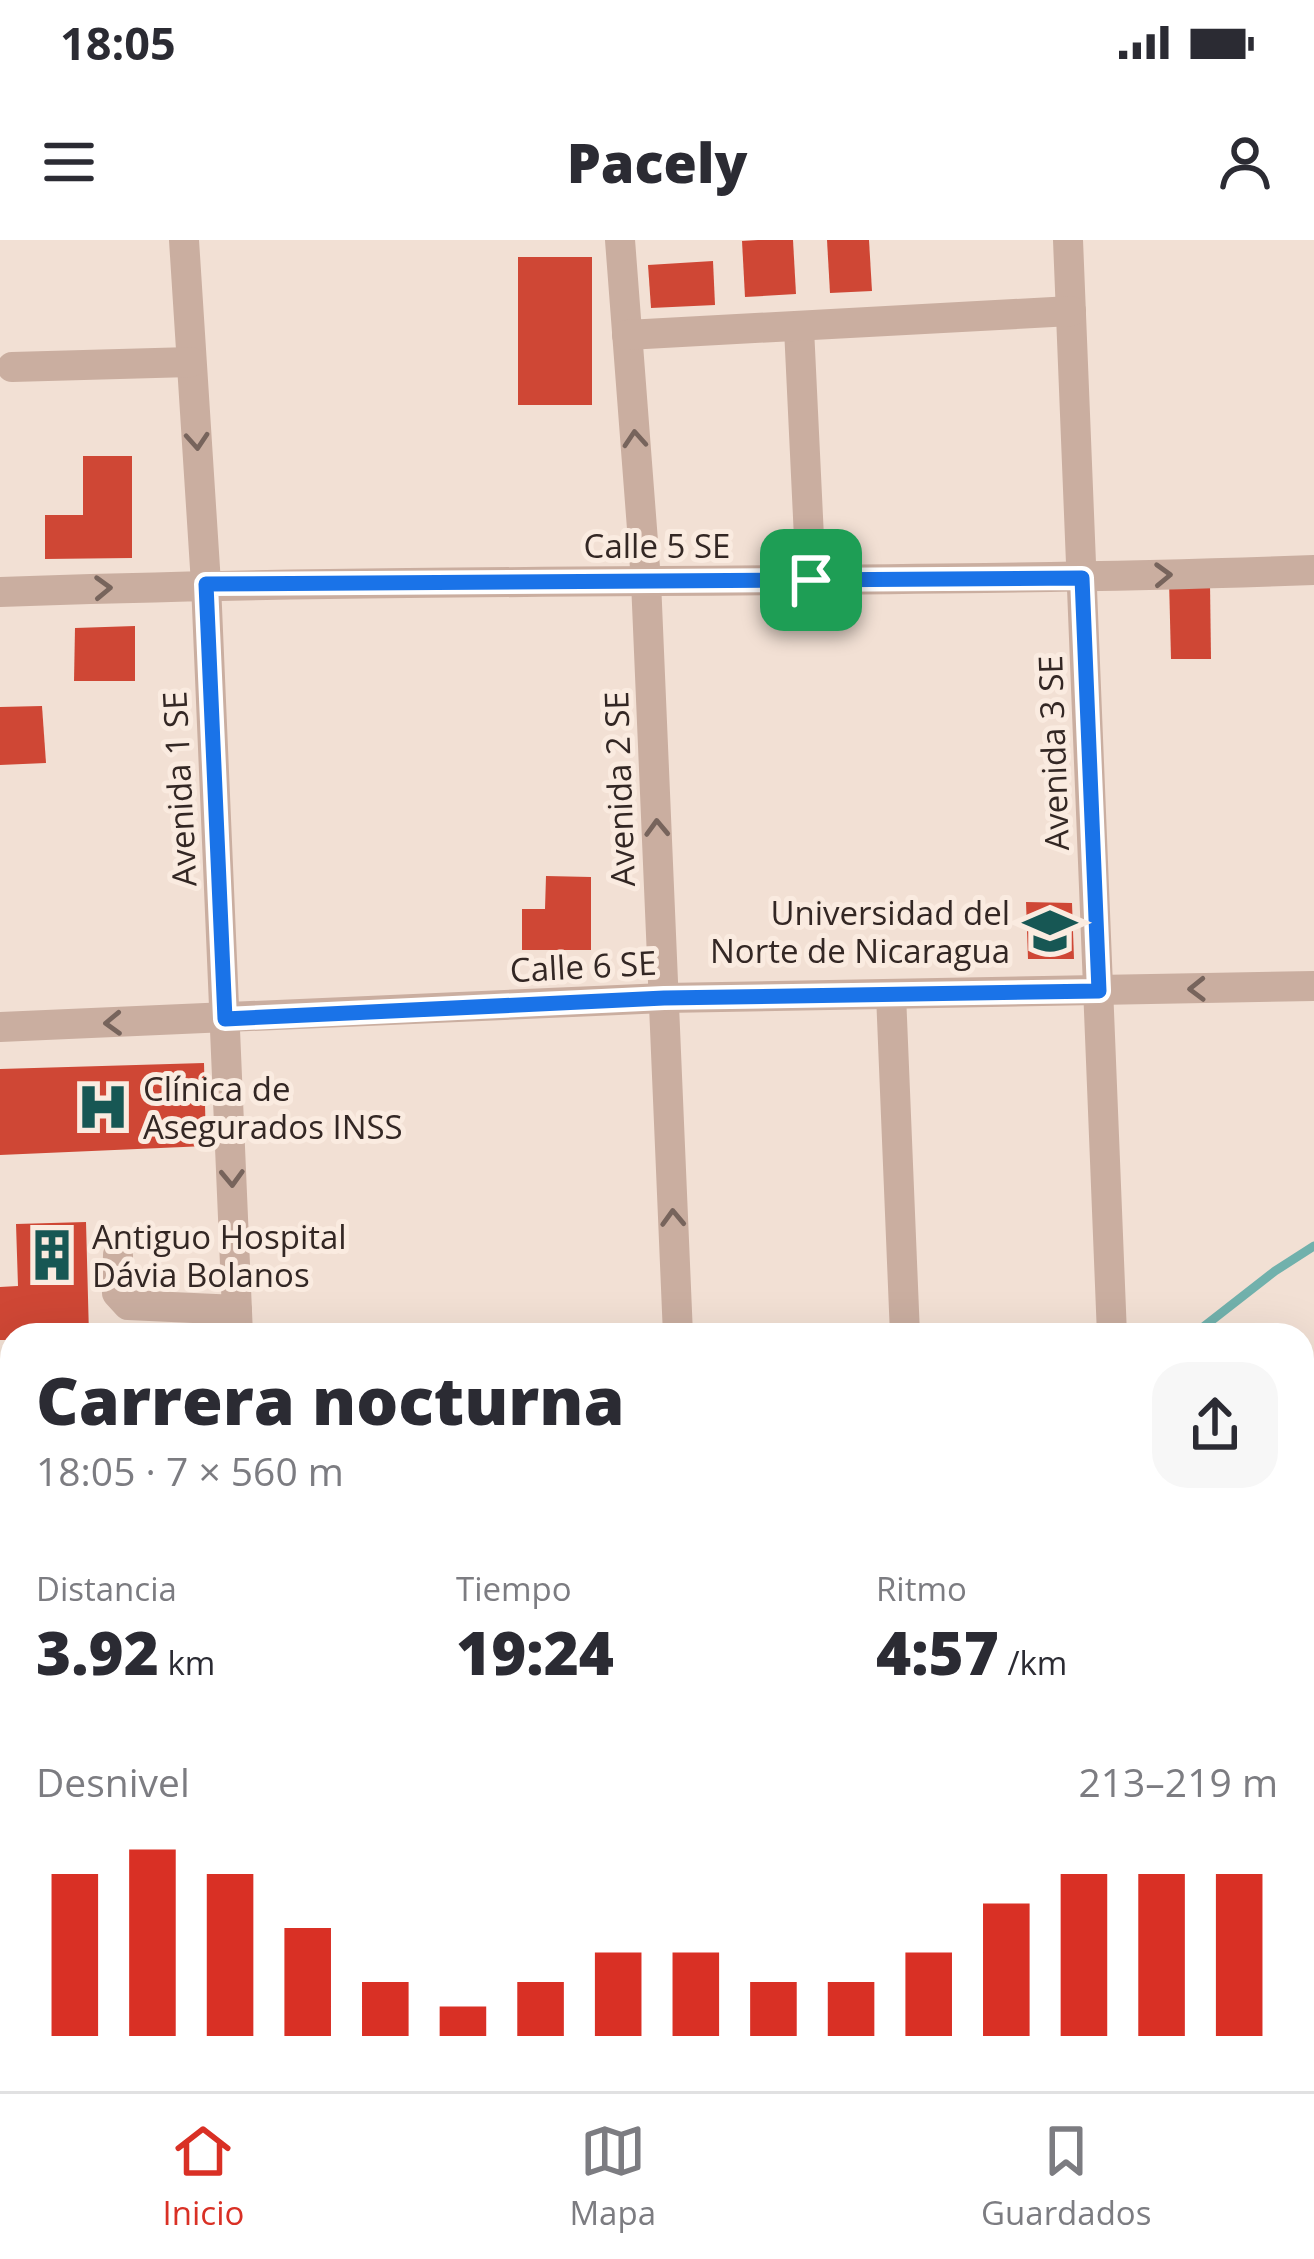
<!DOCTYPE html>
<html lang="es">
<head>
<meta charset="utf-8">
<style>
	body { margin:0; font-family:"Open Sans",sans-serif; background:#f7f7f7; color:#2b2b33; height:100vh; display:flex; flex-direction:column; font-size:45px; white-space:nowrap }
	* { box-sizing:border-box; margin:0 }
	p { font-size:39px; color:#7c7c81 }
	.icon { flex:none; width:66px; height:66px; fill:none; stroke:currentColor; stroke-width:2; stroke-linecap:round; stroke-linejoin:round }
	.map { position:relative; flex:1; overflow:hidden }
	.details { position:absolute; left:0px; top:1083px; width:1314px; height:768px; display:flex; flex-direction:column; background:#fff; border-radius:36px 36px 0 0; box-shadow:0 12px 48px #0002 }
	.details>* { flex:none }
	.pin { position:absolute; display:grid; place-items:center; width:102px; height:102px; color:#fff; margin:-51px; border-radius:24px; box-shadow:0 6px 18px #0006 }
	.round { display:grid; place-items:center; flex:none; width:126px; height:126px; border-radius:36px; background:#f7f7f7 }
	.headline { display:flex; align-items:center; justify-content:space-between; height:204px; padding:0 36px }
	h1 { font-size:66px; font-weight:800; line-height:90px }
	.figures { display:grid; grid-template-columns:repeat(3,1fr); gap:18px; height:204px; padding:12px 36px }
	.figures div { display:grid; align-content:center }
	.figures b { font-size:60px; font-weight:800 }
	.figures small { font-size:33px; font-weight:400 }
	.figures p { font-size:33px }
	.chart { height:336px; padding:24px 36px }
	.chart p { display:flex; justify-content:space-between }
	.chart svg { width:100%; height:216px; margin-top:12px; stroke:#d93025; stroke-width:6 }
	.status { display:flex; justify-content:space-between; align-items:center; height:84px; padding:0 60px; background:#fff; direction:ltr }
	.status svg { height:33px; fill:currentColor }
	header { display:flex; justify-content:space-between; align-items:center; height:156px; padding:0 36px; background:#fff; font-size:54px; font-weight:800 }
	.dock { display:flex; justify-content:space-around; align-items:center; height:168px; border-top:3px solid #e1e1e2; background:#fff; font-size:33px; color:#7c7c81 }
	.dock a { display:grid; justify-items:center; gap:6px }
	.dock .current { color:#d93025 }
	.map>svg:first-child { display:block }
</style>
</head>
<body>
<div class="status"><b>18:05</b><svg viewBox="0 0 49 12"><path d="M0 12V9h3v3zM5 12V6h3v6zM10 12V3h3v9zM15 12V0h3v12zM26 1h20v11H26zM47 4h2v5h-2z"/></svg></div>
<header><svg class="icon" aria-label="menu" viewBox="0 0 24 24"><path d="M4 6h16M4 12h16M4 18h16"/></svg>Pacely<svg class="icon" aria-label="person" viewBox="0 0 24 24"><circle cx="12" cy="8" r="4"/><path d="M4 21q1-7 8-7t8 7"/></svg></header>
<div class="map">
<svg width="1314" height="1851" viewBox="0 0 1314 1851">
	<rect width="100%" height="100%" fill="#f2e0d4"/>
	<polygon fill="#b8c193" points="0,1598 12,1598 12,1705 0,1706"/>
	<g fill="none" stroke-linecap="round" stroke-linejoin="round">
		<polyline stroke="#71b1ac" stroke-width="9" points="1193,1095 1275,1031 1314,1006"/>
	</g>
	<g fill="#cf4735">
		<polygon points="758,0 793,0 796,54 745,57 742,1"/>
		<polygon points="827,0 869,0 872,51 830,53"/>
		<rect x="518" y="17" width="74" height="148"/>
		<polygon points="713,21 715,65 651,68 648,25"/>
		<polygon points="83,216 132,216 132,318 45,319 45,275 83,275"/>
		<polygon points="1169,340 1210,343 1211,419 1171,419"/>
		<polygon points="135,386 135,441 74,441 75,388"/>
		<polygon points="42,466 46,523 0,525 0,467"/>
		<polygon points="546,636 591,637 591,710 522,710 522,669 545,669"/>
		<polygon points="1026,662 1072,663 1074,719 1028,719"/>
		<polygon points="204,823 206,906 0,915 0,829"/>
		<polygon points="86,982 89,1095 12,1095 12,1100 0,1100 0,1047 18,1046 16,984"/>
		<polygon points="224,1089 224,1095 169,1095 168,1091"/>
		<rect x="38" y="1839" width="81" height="12"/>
		<polygon points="173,1839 242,1839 242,1851 174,1851"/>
	</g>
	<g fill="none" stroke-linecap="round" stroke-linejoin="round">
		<g stroke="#caaea0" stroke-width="30">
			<polyline points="184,0 206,344 238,1095"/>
			<polyline points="620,0 646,341 678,1095"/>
			<polyline points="1068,0 1112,1095"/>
			<polyline points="799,88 811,340"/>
			<polyline points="627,95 1071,71"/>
			<polyline points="12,127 191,122"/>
			<path d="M 0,352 C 438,336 876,346 1314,330"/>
			<polyline points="891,754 905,1095"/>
			<polyline points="0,787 664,758 1314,746"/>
			<polyline points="118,1015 117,1053 128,1065 237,1070"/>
			<polyline points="1302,1153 1314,1153"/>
			<polyline points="0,1226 12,1225"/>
			<polyline points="1302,1428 1314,1427"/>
			<polyline points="1302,1719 1314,1719"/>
			<polyline points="0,1730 12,1730"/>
			<polyline points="282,1839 283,1851"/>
			<polyline points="717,1839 718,1851"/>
			<polyline points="1142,1839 1143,1851"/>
		</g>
	</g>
	<defs><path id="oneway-chevron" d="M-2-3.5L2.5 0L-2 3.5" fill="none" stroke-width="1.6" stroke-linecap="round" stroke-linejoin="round" transform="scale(3)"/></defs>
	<g stroke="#77645c">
		<use href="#oneway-chevron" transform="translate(635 199) rotate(-94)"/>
		<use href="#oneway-chevron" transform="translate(197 201) rotate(86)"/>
		<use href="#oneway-chevron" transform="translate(1163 335) rotate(-2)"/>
		<use href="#oneway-chevron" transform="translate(103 348) rotate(-2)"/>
		<use href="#oneway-chevron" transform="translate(657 588) rotate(-92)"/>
		<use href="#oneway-chevron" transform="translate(1197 749) rotate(179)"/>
		<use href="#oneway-chevron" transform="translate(113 783) rotate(178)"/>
		<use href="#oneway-chevron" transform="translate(232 938) rotate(88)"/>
		<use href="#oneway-chevron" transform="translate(673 978) rotate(-92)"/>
	</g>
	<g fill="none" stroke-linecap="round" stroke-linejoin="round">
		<g stroke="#fff" stroke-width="24">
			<polygon id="route" points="1082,338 1099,751 664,758 225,779 206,344"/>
		</g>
		<use href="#route" stroke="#1a73e8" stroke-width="15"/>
	</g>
	<defs>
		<g id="university-bare" transform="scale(4.14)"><path d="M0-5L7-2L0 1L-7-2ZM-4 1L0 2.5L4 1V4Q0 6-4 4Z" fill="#175754" stroke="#faebe0" stroke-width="2.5" paint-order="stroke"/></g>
		<g id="hospital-bare" transform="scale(4.14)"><path d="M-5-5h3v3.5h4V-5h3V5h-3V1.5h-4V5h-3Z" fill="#175754" stroke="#faebe0" stroke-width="2.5" paint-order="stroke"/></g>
		<g id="building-bare" transform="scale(4.14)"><path d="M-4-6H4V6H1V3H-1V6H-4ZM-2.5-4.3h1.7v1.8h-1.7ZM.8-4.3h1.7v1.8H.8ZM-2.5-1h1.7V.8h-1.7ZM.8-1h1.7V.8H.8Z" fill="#175754" stroke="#faebe0" stroke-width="2.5" paint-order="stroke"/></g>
	</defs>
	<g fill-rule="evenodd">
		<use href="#university-bare" x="1050" y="691"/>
		<use href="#hospital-bare" x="103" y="867"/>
		<use href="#building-bare" x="52" y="1015"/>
	</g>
	<g text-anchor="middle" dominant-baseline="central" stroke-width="10" stroke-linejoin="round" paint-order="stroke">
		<g font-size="33" fill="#332724" stroke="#faebe0">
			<text x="657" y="305">Calle 5 SE</text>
			<text transform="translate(1053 513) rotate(-92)">Avenida 3 SE</text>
			<text transform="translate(179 549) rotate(-93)">Avenida 1 SE</text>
			<text transform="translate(619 549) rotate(-92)">Avenida 2 SE</text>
			<text transform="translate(583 726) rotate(-3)">Calle 6 SE</text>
		</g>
		<g font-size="33" fill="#332724" stroke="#faebe0" text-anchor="start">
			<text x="1010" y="672" text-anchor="end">Universidad del<tspan x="1010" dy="38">Norte de Nicaragua</tspan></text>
			<text x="143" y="848">Clínica de<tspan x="143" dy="38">Asegurados INSS</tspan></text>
			<text x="92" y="996">Antiguo Hospital<tspan x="92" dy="38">Dávia Bolanos</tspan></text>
		</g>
	</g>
</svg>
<div class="pin" style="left:811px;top:340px;background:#1e9e55"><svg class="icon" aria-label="arrive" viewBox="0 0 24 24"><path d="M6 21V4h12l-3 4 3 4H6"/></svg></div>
<section class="details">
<div class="headline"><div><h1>Carrera nocturna</h1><p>18:05 · 7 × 560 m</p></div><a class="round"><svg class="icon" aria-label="share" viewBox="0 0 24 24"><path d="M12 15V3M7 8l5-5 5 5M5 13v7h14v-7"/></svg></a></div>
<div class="figures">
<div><p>Distancia</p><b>3.92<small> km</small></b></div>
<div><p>Tiempo</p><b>19:24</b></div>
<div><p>Ritmo</p><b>4:57<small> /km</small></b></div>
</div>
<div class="chart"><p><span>Desnivel</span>213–219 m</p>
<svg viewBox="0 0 160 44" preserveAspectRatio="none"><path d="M5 44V11M15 44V6M25 44V11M35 44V22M45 44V33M55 44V38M65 44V33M75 44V27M85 44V27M95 44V33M105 44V33M115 44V27M125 44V17M135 44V11M145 44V11M155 44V11"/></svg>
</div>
</section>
</div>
<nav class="dock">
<a class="current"><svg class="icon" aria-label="home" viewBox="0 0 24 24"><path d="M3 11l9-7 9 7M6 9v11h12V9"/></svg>Inicio</a>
<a><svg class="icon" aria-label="map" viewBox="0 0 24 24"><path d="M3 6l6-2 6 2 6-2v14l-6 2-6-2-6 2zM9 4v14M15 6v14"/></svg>Mapa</a>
<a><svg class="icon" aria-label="saved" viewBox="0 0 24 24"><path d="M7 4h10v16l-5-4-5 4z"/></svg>Guardados</a>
</nav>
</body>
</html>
